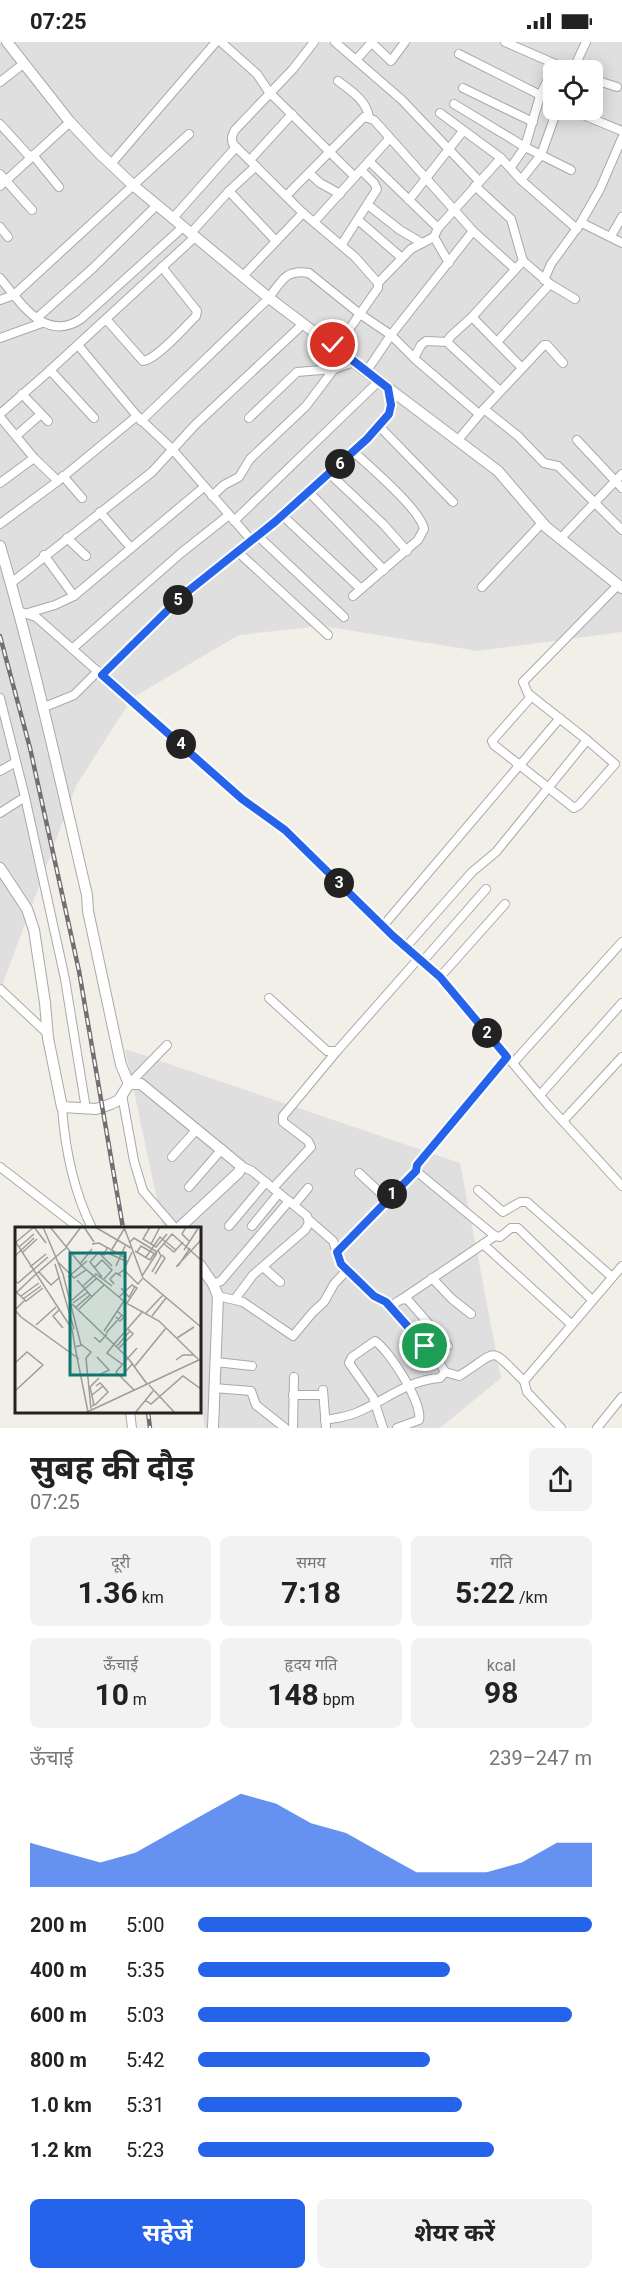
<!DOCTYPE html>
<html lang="hi">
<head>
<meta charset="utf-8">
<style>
	body { margin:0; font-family:Roboto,"Noto Sans Devanagari",sans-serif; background:#f2f2f2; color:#222; height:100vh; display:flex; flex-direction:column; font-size:22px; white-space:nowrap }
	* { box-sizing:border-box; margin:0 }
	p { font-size:20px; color:#767676 }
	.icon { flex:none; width:33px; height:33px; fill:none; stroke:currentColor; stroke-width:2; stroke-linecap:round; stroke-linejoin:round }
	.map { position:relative; height:1386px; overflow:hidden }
	.details { display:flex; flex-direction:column; background:#fff; flex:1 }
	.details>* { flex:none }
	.tools { position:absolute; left:543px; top:18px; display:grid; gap:12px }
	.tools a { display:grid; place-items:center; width:60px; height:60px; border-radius:9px; background:#fff; box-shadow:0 3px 15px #0003; font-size:30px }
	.pin { position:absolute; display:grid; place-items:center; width:51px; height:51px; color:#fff; margin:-26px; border:3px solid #fff; border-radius:50%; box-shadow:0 2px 6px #0007 }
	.km { position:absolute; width:30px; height:30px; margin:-15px; border-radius:50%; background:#222; color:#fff; font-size:16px; line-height:30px; text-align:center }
	.round { display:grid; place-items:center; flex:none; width:63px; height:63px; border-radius:9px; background:#f2f2f2 }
	.overview { display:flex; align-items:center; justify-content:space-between; height:102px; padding:0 30px }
	h1 { font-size:33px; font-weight:700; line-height:45px }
	.metrics { display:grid; grid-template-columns:repeat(3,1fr); gap:9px; height:102px; padding:6px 30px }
	.metrics div { display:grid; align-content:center; border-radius:9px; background:#f2f2f2; text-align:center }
	.metrics b { font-size:30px; font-weight:700 }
	.metrics small { font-size:16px; font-weight:400 }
	.metrics p { font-size:16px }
	.chart { height:168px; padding:12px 30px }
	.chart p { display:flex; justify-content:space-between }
	.chart svg { width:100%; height:108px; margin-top:6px; fill:#2563eb; opacity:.7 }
	.primary-button { display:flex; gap:12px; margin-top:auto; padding:12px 30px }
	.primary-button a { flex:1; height:69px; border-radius:9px; background:#2563eb; color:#fff; font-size:24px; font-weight:700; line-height:69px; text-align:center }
	.primary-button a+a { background:#f2f2f2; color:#222 }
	ul { padding:0 30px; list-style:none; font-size:20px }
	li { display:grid; grid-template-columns:96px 72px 1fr; align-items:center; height:45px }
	li i { height:15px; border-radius:8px; background:#2563eb }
	.status { display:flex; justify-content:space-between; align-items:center; height:42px; padding:0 30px; background:#fff; direction:ltr }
	.status svg { height:16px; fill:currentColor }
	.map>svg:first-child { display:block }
</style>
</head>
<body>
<div class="status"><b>07:25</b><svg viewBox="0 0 49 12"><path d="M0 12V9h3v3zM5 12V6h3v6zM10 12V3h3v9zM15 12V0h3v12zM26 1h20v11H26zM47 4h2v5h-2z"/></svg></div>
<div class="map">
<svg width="622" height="1386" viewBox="0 0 622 1386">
	<rect width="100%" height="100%" fill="#f2efe9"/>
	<g fill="#e0dfdf" fill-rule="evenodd">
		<path d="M 0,0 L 622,0 L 622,590 L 478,609 L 322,584 L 239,593 L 132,656 L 76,744 L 2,944 L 0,944 ZM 554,28 L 592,28 L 592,68 L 554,68 Z"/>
		<polygon points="125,1007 460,1121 501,1336 440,1386 205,1386 200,1358 200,1186 163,1186"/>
	</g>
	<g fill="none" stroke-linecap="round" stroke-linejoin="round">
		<g stroke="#a9a9a9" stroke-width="10">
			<g id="minor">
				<polyline points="221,0 257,32 269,50 355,135"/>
				<path d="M 314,0 L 293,27 L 235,88 C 232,93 231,96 233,102 L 303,171 L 355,215 L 378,241 L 378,246 L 336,306"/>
				<polyline points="335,0 402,58 479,139"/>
				<polyline points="371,0 391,19 405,0"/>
				<polyline points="505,0 569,28"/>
				<polyline points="459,12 554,60"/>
				<polyline points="356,18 372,0"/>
				<polyline points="573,28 586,0"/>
				<polyline points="592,37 617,45"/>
				<path d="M 338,39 C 351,49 366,58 369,75"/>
				<polyline points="0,40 23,22"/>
				<polyline points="463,46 533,80"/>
				<polyline points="454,62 525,105 571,128"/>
				<polyline points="571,68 622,89"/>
				<polyline points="440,71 501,116 521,138 577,187"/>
				<polyline points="0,82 30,115"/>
				<polyline points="33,113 59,145"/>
				<polyline points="250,118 292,72"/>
				<polyline points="369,119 438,186"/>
				<polyline points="111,122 216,0"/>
				<polyline points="511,125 525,105 540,54 555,22"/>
				<polyline points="309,131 320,141 340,152"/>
				<polyline points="0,132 32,168"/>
				<polyline points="521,138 541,113 557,68"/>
				<polyline points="0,144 70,80"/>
				<polyline points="475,144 511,177 523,219"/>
				<polyline points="229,149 276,199"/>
				<polyline points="286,154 364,75 374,78 473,189 391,293 366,330"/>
				<polyline points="409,158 463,89"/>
				<polyline points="368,163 400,188 422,201"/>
				<polyline points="173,176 236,105"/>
				<polyline points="358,178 402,216"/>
				<polyline points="314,180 389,97"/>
				<polyline points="580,182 600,147 622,96"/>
				<polyline points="0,185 8,195"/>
				<polyline points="473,189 515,227"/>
				<polyline points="191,191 229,149 256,124"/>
				<polyline points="611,194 622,175"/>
				<polyline points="434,195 449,221"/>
				<polyline points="342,202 377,147 374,141 361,128"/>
				<polyline points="243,234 303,171"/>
				<path d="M 0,236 C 21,261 45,301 81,277 L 183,185"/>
				<polyline points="544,238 551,222 580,182 584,182 622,201"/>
				<polyline points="378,241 411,207 434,195 438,186 501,116"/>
				<polyline points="0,258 14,253 189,92"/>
				<polyline points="472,275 522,326"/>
				<polyline points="37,276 93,226 157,163"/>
				<path d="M 106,277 L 143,319 C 156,318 185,285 196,274 L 197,269 L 162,225"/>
				<polyline points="0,296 42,281"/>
				<polyline points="497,300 550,242"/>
				<polyline points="78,303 137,374 173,408 252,499"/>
				<polyline points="414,316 421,303 426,299 448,300"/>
				<polyline points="50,328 94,376"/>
				<polyline points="500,349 449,302 448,298 451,294 472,275 523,219 550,242 575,257"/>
				<polyline points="22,352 48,379"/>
				<polyline points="484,367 518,394 544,421 558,424 622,488"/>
				<polyline points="0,372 47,331 195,195"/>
				<polyline points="0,375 34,416 58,439"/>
				<polyline points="249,376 297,330 334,327"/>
				<path d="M 141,379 L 269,256 C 281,239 286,227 309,231 L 360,272 L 391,293 L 416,318 L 479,372"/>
				<polyline points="379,384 453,460"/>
				<polyline points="16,394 41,372"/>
				<polyline points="458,398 484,367 544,303 547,303 563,321"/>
				<polyline points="577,398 622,446"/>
				<polyline points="329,431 383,482 407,509"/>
				<polyline points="63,434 82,456"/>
				<polyline points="0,441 34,416"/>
				<polyline points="308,449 384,528"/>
				<polyline points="212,454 224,443 239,435 250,417 306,364 334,327 354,320"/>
				<polyline points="100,470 131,506"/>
				<polyline points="282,473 361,547"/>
				<polyline points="234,479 379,339"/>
				<polyline points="0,482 58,439 137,374"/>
				<polyline points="258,494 344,575"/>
				<polyline points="67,496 86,514"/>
				<polyline points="560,497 622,432"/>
				<polyline points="238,510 328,593"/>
				<polyline points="44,513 74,554"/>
				<polyline points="10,542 152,430 195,383 303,282"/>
				<polyline points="482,545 542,481"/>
				<path d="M 353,554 L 418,498 L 424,487 C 420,467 370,425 354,410"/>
				<polyline points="18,569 36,575 43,581 242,757 285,788 386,888 440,935 548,1063 622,1144"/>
				<polyline points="28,571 55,563 74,554 204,445"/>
				<polyline points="72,607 181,511 229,473"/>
				<polyline points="102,633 182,554 276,479 367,397 389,372 391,363 388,347"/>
				<polyline points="0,656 25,755 65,937 86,1067"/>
				<polyline points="42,666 74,653 98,629"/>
				<polyline points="517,721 574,766 579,763 615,722 587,698 530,653"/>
				<polyline points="520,723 560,676"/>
				<polyline points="0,729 16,720"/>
				<polyline points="0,771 25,755"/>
				<polyline points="383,884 517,726 517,721 494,703 492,699 530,656 523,640 618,543"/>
				<polyline points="406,905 472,830 496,810 587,698"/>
				<polyline points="423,919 486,847"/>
				<polyline points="440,935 505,862"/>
				<polyline points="0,947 48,992"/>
				<polyline points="269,956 327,1009 337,1009 419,916"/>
				<polyline points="507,1015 417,1123 416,1129 495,1194 500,1195 511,1186 518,1186 591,1257"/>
				<polyline points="513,1021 622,900"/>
				<polyline points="129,1042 167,1003"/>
				<polyline points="122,1053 134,1119 143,1149 175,1186"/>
				<polyline points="540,1053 622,961"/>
				<path d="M 62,1065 C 65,1107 73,1148 92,1186"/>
				<polyline points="563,1079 622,1015"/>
				<polyline points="172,1115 197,1087"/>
				<polyline points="0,1125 79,1186"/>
				<polyline points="359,1131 387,1157"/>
				<polyline points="189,1145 222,1107"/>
				<polyline points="273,1146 311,1105 308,1099 283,1080 283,1074 337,1009"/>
				<polyline points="478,1148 503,1170 520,1160 527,1160 612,1235"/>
				<polyline points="294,1163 308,1146"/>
				<path d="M 309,1178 L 333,1199 L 341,1222 L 371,1252 L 386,1260 L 438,1318 L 445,1330 L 440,1336 C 408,1338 386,1358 358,1370 C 347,1375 337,1376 325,1378"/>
				<polyline points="229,1184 266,1140"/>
				<polyline points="252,1184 279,1151"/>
				<polyline points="483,1202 571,1282"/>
				<polyline points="337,1210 416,1129"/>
				<polyline points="263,1225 280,1240"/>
				<polyline points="432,1236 452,1257 471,1272"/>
				<polyline points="213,1242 221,1239 289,1159"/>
				<polyline points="218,1254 243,1260 293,1294 313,1270 324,1260 334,1242 348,1227"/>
				<polyline points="235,1257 253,1233 305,1188 309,1181 307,1174 252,1129 241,1124"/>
				<polyline points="402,1257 495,1194"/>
				<polyline points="390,1264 402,1257 408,1258 448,1304"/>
				<polyline points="216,1320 252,1324"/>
				<path d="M 445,1330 L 459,1334 C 501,1308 487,1303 524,1339"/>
				<polyline points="214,1346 251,1349 256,1363 285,1386"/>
				<polyline points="323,1348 326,1386"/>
				<polyline points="293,1353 323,1353"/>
				<polyline points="130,1370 132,1386"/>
				<polyline points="293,1386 294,1335"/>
				<path d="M 383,1386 L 373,1355 L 349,1321 L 352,1315 L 375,1299 C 389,1308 423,1361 419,1378 L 397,1386"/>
				<polyline points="561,1386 527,1350 524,1339 622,1224"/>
				<polyline points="597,1386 622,1355"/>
			</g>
		</g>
		<g stroke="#a9a9a9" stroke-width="12">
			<g id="tertiary">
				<polyline points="7,0 70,80 99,111 134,144 269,256 498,429 546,485 622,546"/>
				<path d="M 0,504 C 34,619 60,737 87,853 L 88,869 L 121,1023 L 129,1042"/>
				<polyline points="0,826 27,867 34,888 45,961 48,996 62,1065 96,1067 111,1062 119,1058 129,1042 141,1042 241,1124 239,1130 179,1186"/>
				<polyline points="200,1223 213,1242 218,1254 213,1386"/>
			</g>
		</g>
		<use href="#minor" stroke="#fff" stroke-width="8"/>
		<use href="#tertiary" stroke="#fff" stroke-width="10"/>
		<g stroke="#707070" stroke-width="4.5">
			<g id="rail">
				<polyline points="0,594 30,706 79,929 123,1186"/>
				<polyline points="148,1370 150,1386"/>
			</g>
		</g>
		<use href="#rail" stroke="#fff" stroke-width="2" stroke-dasharray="7" stroke-linecap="butt"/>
	</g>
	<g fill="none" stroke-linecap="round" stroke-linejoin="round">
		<g stroke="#fff" stroke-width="12">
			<polyline id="route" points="333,303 388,346 391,363 389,372 367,397 276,479 182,554 102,633 242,757 285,788 393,894 440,935 507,1015 417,1123 416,1129 337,1210 341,1222 374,1254 386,1260 425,1304"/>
		</g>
		<use href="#route" stroke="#2563eb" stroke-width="8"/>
	</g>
	<g transform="translate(15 1185)">
		<rect width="186" height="186" fill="#f2efe9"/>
		<path fill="none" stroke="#9f9d99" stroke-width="1.5" d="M 19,0 L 31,16M 28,0 L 48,47 L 66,118M 35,0 L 67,39 L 111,76 L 144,94 L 183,132M 69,0 L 79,15M 80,0 L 116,21M 109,0 L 128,51 L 186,100M 135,0 L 128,12 L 136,17 L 145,0M 171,0 L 167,7 L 175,15M 0,14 L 57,102 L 60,120 L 67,118 L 76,125 L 71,131 L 76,182M 1,15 L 19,0M 115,15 L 119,11 L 142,25M 148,16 L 159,25 L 168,15M 77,17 L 84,16 L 109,30M 136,17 L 141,20 L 152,7M 4,20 L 19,7M 51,20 L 66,0M 92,21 L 89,28 L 83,25 L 97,39M 169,23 L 184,0M 96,24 L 109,2M 120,24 L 135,33 L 139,27M 8,25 L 22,12M 122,25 L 126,19 L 140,27 L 157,7 L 186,33M 83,26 L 75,35 L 87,50M 95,27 L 113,35M 0,29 L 19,11M 131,30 L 145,10 L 161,23M 44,36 L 59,51 L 71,43M 40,37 L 59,102M 65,37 L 77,22M 101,39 L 110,19M 163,39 L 175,21M 15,40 L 31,27M 80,40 L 87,33 L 97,43 L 89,52M 161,40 L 186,13M 109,43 L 117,25M 24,45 L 36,58 L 45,50M 137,45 L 146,29 L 143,23M 103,47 L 109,43 L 123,57 L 127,52M 140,47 L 150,31 L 147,28M 20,48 L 51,21M 127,49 L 142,26M 53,50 L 72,34M 62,53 L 77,70M 0,54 L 3,56 L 33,30M 99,57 L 95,52 L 101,46 L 106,49M 67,60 L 81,47 L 97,59M 106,61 L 114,70 L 120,59M 0,64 L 11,74 L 28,61M 1,66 L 20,48M 6,69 L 24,56M 104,70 L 117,58 L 122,61 L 112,76M 8,72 L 26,59M 10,73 L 0,83 L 6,90 L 64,132M 56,74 L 82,51M 58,76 L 73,65M 57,77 L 113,131 L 122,121M 61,80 L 75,68M 64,82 L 89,58M 44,83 L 38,89 L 48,101M 131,86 L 148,68M 137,89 L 151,71M 101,90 L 105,94 L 109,90 L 102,84M 21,98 L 41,80M 89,104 L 109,74M 91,106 L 107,88M 79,110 L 85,115 L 92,107M 162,111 L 179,100M 100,116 L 128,84M 100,116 L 92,126 L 107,137M 102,119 L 115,104M 60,120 L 73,185M 104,121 L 118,107 L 113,102M 82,130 L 94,143 L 84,148M 113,131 L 101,145 L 119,163M 113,131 L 132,157M 161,133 L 168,128 L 179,128M 0,136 L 12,125 L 28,138 L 0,164M 120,139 L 151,101M 106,150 L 118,136M 134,158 L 160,186M 77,168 L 88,159 L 85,156 L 81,159M 130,173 L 136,177 L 168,149 L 186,162M 80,178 L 93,165 L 88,159M 77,179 L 79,178 L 75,160 L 84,151M 70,186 L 186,132M 120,186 L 138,164"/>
		<path fill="#0f766e" fill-opacity="0.15" stroke="#0f766e" stroke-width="3" d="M 55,26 L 110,26 L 110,148 L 55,148 Z"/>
		<rect width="186" height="186" fill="none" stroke="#222" stroke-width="3"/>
	</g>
</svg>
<div class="tools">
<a><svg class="icon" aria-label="locate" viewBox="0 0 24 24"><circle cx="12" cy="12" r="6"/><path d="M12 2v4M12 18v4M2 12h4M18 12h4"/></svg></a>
</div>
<div class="pin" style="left:425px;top:1304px;background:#1e9e55"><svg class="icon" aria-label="arrive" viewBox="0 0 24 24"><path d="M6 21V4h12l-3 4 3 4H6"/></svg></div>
<div class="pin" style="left:333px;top:303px;background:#d93025"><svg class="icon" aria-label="check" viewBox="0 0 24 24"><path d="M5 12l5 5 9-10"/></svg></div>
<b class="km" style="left:392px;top:1152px">1</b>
<b class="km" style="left:487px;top:991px">2</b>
<b class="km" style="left:339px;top:841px">3</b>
<b class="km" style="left:181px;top:702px">4</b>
<b class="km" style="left:178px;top:558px">5</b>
<b class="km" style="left:340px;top:422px">6</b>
</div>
<section class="details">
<div class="overview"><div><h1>सुबह की दौड़</h1><p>07:25</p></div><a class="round"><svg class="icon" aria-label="share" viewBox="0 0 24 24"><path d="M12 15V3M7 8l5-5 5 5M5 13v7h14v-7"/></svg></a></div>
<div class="metrics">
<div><p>दूरी</p><b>1.36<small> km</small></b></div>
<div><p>समय</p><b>7:18</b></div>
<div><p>गति</p><b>5:22<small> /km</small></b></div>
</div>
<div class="metrics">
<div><p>ऊँचाई</p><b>10<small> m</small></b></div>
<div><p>हृदय गति</p><b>148<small> bpm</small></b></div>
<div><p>kcal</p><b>98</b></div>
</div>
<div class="chart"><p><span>ऊँचाई</span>239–247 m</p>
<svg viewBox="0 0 160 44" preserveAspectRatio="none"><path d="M0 44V26L10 30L20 34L30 30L40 22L50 14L60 6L70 10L80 18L90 22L100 30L110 38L120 38L130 38L140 34L150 26L160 26V44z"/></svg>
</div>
<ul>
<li><b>200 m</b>5:00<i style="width:100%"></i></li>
<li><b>400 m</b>5:35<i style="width:64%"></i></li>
<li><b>600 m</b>5:03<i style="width:95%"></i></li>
<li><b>800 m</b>5:42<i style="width:59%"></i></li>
<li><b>1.0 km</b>5:31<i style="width:67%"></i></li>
<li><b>1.2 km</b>5:23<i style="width:75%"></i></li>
</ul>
<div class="primary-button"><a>सहेजें</a><a>शेयर करें</a></div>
</section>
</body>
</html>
